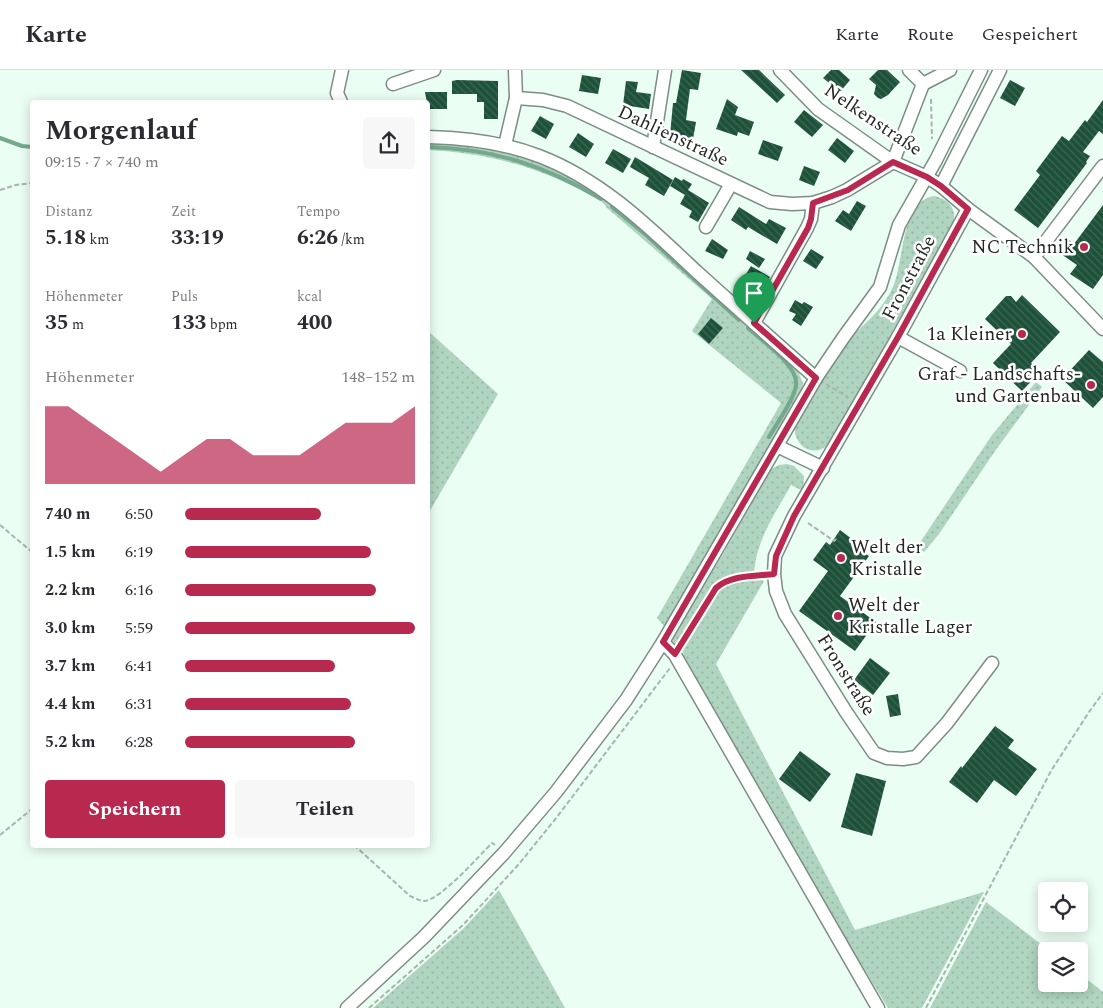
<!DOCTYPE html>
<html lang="de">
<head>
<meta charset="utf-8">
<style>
	body { margin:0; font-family:Spectral,serif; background:#f7f7f7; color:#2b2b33; height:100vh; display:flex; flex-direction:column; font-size:19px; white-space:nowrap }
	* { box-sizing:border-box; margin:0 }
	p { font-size:16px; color:#7c7c81 }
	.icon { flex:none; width:28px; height:28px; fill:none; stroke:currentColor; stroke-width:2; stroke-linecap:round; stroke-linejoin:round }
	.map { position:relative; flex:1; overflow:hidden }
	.panel { position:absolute; left:30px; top:30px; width:400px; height:748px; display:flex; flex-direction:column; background:#fff; border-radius:5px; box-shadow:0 2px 12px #0003 }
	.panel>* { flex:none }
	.tools { position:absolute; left:1038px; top:812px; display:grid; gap:10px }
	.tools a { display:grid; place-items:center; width:50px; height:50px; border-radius:5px; background:#fff; box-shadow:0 2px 12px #0003; font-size:25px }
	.pin { position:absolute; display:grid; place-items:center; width:42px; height:42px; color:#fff; margin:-51px -21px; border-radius:50% 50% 50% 0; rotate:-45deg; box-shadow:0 0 5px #0007 }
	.pin .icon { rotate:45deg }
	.round { display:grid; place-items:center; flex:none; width:52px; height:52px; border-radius:5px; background:#f7f7f7 }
	.headline { display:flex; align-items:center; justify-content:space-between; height:85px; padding:0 15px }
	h1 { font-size:28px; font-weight:700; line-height:38px }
	.figures { display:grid; grid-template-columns:repeat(3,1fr); gap:8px; height:85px; padding:5px 15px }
	.figures div { display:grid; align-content:center }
	.figures b { font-size:21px; font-weight:700 }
	.figures small { font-size:14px; font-weight:400 }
	.figures p { font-size:14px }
	.chart { height:140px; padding:10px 15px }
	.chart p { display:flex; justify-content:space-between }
	.chart svg { width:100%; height:90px; margin-top:5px; fill:#b8284f; opacity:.7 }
	.button { display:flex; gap:10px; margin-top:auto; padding:10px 15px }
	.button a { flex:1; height:58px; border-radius:5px; background:#b8284f; color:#fff; font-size:20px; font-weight:700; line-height:58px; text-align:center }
	.button a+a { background:#f7f7f7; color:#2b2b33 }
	ul { padding:0 15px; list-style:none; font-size:16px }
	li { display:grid; grid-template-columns:80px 60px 1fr; align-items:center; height:38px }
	li i { height:12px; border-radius:6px; background:#b8284f }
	header { display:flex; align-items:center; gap:30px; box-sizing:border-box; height:70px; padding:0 25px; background:#fff; border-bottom:1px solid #e1e1e2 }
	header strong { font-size:24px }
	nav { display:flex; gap:28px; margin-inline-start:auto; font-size:18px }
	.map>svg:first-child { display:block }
</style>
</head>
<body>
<header>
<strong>Karte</strong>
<nav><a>Karte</a><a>Route</a><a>Gespeichert</a></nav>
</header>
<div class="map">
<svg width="1103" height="938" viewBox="0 0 1103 938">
	<defs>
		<pattern id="grass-dots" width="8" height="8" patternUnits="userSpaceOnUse" patternTransform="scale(1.25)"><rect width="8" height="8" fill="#afd4bf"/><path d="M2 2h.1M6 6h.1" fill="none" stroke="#96b6a4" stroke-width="1.8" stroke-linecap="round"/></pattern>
		<pattern id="building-back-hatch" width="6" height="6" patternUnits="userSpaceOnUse" patternTransform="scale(1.25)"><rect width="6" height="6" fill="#1d513a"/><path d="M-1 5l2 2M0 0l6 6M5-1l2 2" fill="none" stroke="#3d6754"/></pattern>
	</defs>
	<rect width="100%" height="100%" fill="#ebfef3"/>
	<g fill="url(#grass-dots)">
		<path d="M 428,70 L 497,79 L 527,87 L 554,98 L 612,130 L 796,297 L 803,313 L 802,321 L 665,557 L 657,548 L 781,333 L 692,261 L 712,229 L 607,138 C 602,129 592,126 583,121 C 534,95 483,83 428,80 Z"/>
		<path d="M 934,126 C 948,129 956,137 954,152 L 830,373 C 824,379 818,382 810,380 C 801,378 793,366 795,357 C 796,352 800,347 802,343 C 811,326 822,311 832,295 C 837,287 841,279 847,272 C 863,254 879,244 891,221 C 905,196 899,131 934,126 Z"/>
		<polygon points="428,261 498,324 428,444"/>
		<polygon points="1036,312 1042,317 995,381 939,464 924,482 917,477 992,365"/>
		<path d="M 787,394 L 794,396 L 804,406 L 803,421 L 791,415 C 775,444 757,468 754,503 L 726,508 L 714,515 L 677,574 L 674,575 L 672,568 L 726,479 L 771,399 L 779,395 Z"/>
		<polygon points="760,508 764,511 716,594 855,860 984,822 922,938 888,938 836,853 684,586 683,580 720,519 730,513"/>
		<polygon points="499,820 565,938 373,938 464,858"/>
		<polygon points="986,832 1050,881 1046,881 1046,914 1079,914 1079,903 1103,922 1103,938 930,938"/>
	</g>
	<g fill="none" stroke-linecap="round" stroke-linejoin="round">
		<g stroke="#74a98d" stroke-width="4">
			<polyline points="0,68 22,76 32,77"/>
			<path d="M 428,77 C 494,79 544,95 601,129"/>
			<polyline points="612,137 646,165 739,250"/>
			<path d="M 748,258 C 761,270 799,296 796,315 C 795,328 776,355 769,367"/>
		</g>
	</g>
	<g fill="url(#building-back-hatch)">
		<polygon points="682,0 701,3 698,20 690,19 686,50 696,52 693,69 670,65 673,33 676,33"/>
		<polygon points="741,0 759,0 785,25 777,33"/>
		<polygon points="831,0 839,0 850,10 840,22 823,8"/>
		<polygon points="878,0 887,0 900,12 888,25 881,29 878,28 874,24 876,15 869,9"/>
		<polygon points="582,5 601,8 598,24 579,21"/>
		<polygon points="457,10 498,11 498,49 484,49 484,32 477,32 477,24 452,24 452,11"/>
		<polygon points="1010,10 1025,18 1015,36 1000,28"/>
		<polygon points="626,11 638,12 636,22 651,24 649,39 623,35"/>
		<polygon points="425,22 447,22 447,39 428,39"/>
		<polygon points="727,29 738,37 735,45 754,52 749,66 738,62 737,66 716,59"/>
		<polygon points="1103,30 1103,64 1099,61 1083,82 1090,86 1086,92 1087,93 1038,158 1014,140 1040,105 1036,101 1062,66 1069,71 1085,50 1087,52"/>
		<polygon points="804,40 823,55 812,67 794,52"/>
		<polygon points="540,46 554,54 546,69 531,61"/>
		<polygon points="578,63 594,74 586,87 569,77"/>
		<polygon points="837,68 854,81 845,93 828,80"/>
		<polygon points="763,70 783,77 778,91 758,84"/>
		<polygon points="613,79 631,89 623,103 605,93"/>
		<polygon points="635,87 673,110 664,126 645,115 649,108 630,97"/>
		<polygon points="804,96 820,102 814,116 799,110"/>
		<polygon points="675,107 682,111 683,109 692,114 688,120 709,133 698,152 689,147 692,141 680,134 686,123 685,125 670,116"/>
		<polygon points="857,131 866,136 851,161 835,151 843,140 849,144"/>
		<polygon points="1103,135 1103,205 1093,219 1070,204 1077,195 1061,184 1066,178 1062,176 1068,169 1074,174"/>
		<polygon points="739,137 766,154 769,149 786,158 777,174 748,157 746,160 731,150"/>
		<polygon points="712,169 728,180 723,189 705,181"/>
		<polygon points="811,179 824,187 816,199 803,191"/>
		<polygon points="750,181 765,189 759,198 746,189"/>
		<polygon points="751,196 770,207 761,224 751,218 753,215 743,209"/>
		<polygon points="1022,225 1060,262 1031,293 1040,302 1022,321 993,293 1011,274 985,249 1006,226 1011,226 1016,232"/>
		<polygon points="795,230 802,234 804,232 813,237 801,256 792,250 796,244 789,241"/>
		<polygon points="711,248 723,258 709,274 698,264"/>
		<polygon points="1089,280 1103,292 1103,327 1093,338 1062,309"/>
		<polygon points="840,460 852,469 849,472 869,486 840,526 876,552 855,581 799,541 828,501 813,490 826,472 830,475"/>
		<polygon points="870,588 890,603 873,625 854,610"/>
		<polygon points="898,624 901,645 890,647 886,626"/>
		<polygon points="995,656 1014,670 1008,678 1037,699 1016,726 994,710 977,733 949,712 961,696 962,698"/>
		<polygon points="800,681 831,704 810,732 779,709"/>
		<polygon points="856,703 886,711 872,766 841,757"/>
	</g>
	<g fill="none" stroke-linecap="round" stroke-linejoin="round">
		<g stroke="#7c8e84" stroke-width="15">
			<g id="minor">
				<polyline points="780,0 818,39 893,92 927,107 941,116 968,139 1034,187 1103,259"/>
				<polyline points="393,14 434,0"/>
				<polyline points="923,14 950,0"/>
				<polyline points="516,28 543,30 567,36 770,132 792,134 813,133 832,127 847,120 893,92 923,14 909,0"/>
				<polyline points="341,32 337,23 342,0"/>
				<path d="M 428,67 C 466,68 503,72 539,86 C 602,110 649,157 697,202 C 736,237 776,273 816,308"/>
				<polyline points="505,75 516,28 515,0"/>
				<polyline points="653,77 665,0"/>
				<polyline points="941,116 1000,0"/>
				<polyline points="968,139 898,267 794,446 775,486 774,504 776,521 785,544 846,642 874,683 887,688 903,689 916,687 947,653 992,593"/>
				<polyline points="706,157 731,114"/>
				<polyline points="1034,187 1103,96"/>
				<polyline points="754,253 807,158 811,149 813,133"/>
				<polyline points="898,267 960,301"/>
				<polyline points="777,376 823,398"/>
				<polyline points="663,572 675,585 878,938"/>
				<polyline points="347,938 424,867 504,783 556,722 626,630 663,572 816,308 843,268 880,217 899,155 936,90 981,0"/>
			</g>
		</g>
		<g stroke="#a7b6ad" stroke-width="2" stroke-dasharray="5 2.5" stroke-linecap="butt">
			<polyline points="931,29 932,69"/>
			<polyline points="0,120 16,115 32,113"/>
			<polyline points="826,314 848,327"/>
			<polyline points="808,453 834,471 836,469"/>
			<polyline points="0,455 32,482"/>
			<path d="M 681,574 L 716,518 C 729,506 746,507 763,505"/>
			<polyline points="0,765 32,739"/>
			<path d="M 354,775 L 410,826 C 415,828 419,831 425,831 C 441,829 480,785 492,773 L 495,775"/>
			<polyline points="369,938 463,855 519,794 557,747 670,598"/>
			<polyline points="926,938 1051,701 1089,642 1103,623"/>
		</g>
		<use href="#minor" stroke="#fff" stroke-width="12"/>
	</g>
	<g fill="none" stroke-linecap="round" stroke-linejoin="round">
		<g stroke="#fff" stroke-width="10">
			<path id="route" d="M 893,92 L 927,107 L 941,116 L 968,139 L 898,267 L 794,446 L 776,486 L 774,504 C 755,506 730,505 716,518 L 675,584 L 663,572 L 816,308 L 754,253 L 808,158 L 811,149 L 813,133 L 848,120 Z"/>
		</g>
		<use href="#route" stroke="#b8284f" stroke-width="6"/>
	</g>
	<g fill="#b8284f" stroke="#fff" stroke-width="2">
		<circle cx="1084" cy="177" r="5"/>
		<circle cx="1022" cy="264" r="5"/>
		<circle cx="1091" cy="315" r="5"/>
		<circle cx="841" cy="488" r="5"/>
		<circle cx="838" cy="546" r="5"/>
	</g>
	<g text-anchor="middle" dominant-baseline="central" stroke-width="5" stroke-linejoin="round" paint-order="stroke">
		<g font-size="19" fill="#222925" stroke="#fff">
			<text transform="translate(873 50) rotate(34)">Nelkenstraße</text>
			<text transform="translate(673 66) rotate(25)">Dahlienstraße</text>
			<text transform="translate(909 208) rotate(-62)">Fronstraße</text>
			<text transform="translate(846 605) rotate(58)">Fronstraße</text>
		</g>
		<g font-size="19" fill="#222925" stroke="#fff" text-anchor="end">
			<text x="1074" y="177">NC Technik</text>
			<text x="1012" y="264">1a Kleiner</text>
			<text x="1081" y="304">Graf - Landschafts-<tspan x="1081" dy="22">und Gartenbau</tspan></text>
			<text x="851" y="477" text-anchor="start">Welt der<tspan x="851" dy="22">Kristalle</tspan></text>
			<text x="848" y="535" text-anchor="start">Welt der<tspan x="848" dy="22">Kristalle Lager</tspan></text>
		</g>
	</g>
</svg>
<div class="tools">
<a><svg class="icon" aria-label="locate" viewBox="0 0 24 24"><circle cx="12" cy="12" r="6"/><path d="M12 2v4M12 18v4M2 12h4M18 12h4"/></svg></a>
<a><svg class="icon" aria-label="layers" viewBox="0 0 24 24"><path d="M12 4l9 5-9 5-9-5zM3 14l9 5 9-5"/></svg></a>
</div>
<div class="pin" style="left:754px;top:253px;background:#1e9e55"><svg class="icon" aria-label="arrive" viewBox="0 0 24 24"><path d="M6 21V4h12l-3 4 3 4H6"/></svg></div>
<section class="panel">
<div class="headline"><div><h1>Morgenlauf</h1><p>09:15 · 7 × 740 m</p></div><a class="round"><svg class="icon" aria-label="share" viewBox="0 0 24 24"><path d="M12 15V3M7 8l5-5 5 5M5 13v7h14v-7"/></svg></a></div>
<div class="figures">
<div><p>Distanz</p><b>5.18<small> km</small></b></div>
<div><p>Zeit</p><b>33:19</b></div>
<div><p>Tempo</p><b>6:26<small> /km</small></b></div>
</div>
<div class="figures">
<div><p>Höhenmeter</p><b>35<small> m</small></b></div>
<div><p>Puls</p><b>133<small> bpm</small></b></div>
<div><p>kcal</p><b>400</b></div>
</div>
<div class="chart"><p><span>Höhenmeter</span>148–152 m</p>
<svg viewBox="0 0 160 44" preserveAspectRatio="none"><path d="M0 44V6L10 6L20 14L30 22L40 30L50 38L60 30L70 22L80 22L90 30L100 30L110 30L120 22L130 14L140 14L150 14L160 6V44z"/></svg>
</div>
<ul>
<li><b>740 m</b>6:50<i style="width:59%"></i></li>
<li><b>1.5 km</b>6:19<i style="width:81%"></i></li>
<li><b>2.2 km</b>6:16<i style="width:83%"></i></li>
<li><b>3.0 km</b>5:59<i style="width:100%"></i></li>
<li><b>3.7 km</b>6:41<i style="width:65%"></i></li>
<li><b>4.4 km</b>6:31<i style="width:72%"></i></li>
<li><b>5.2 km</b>6:28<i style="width:74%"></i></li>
</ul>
<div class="button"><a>Speichern</a><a>Teilen</a></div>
</section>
</div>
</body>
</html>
